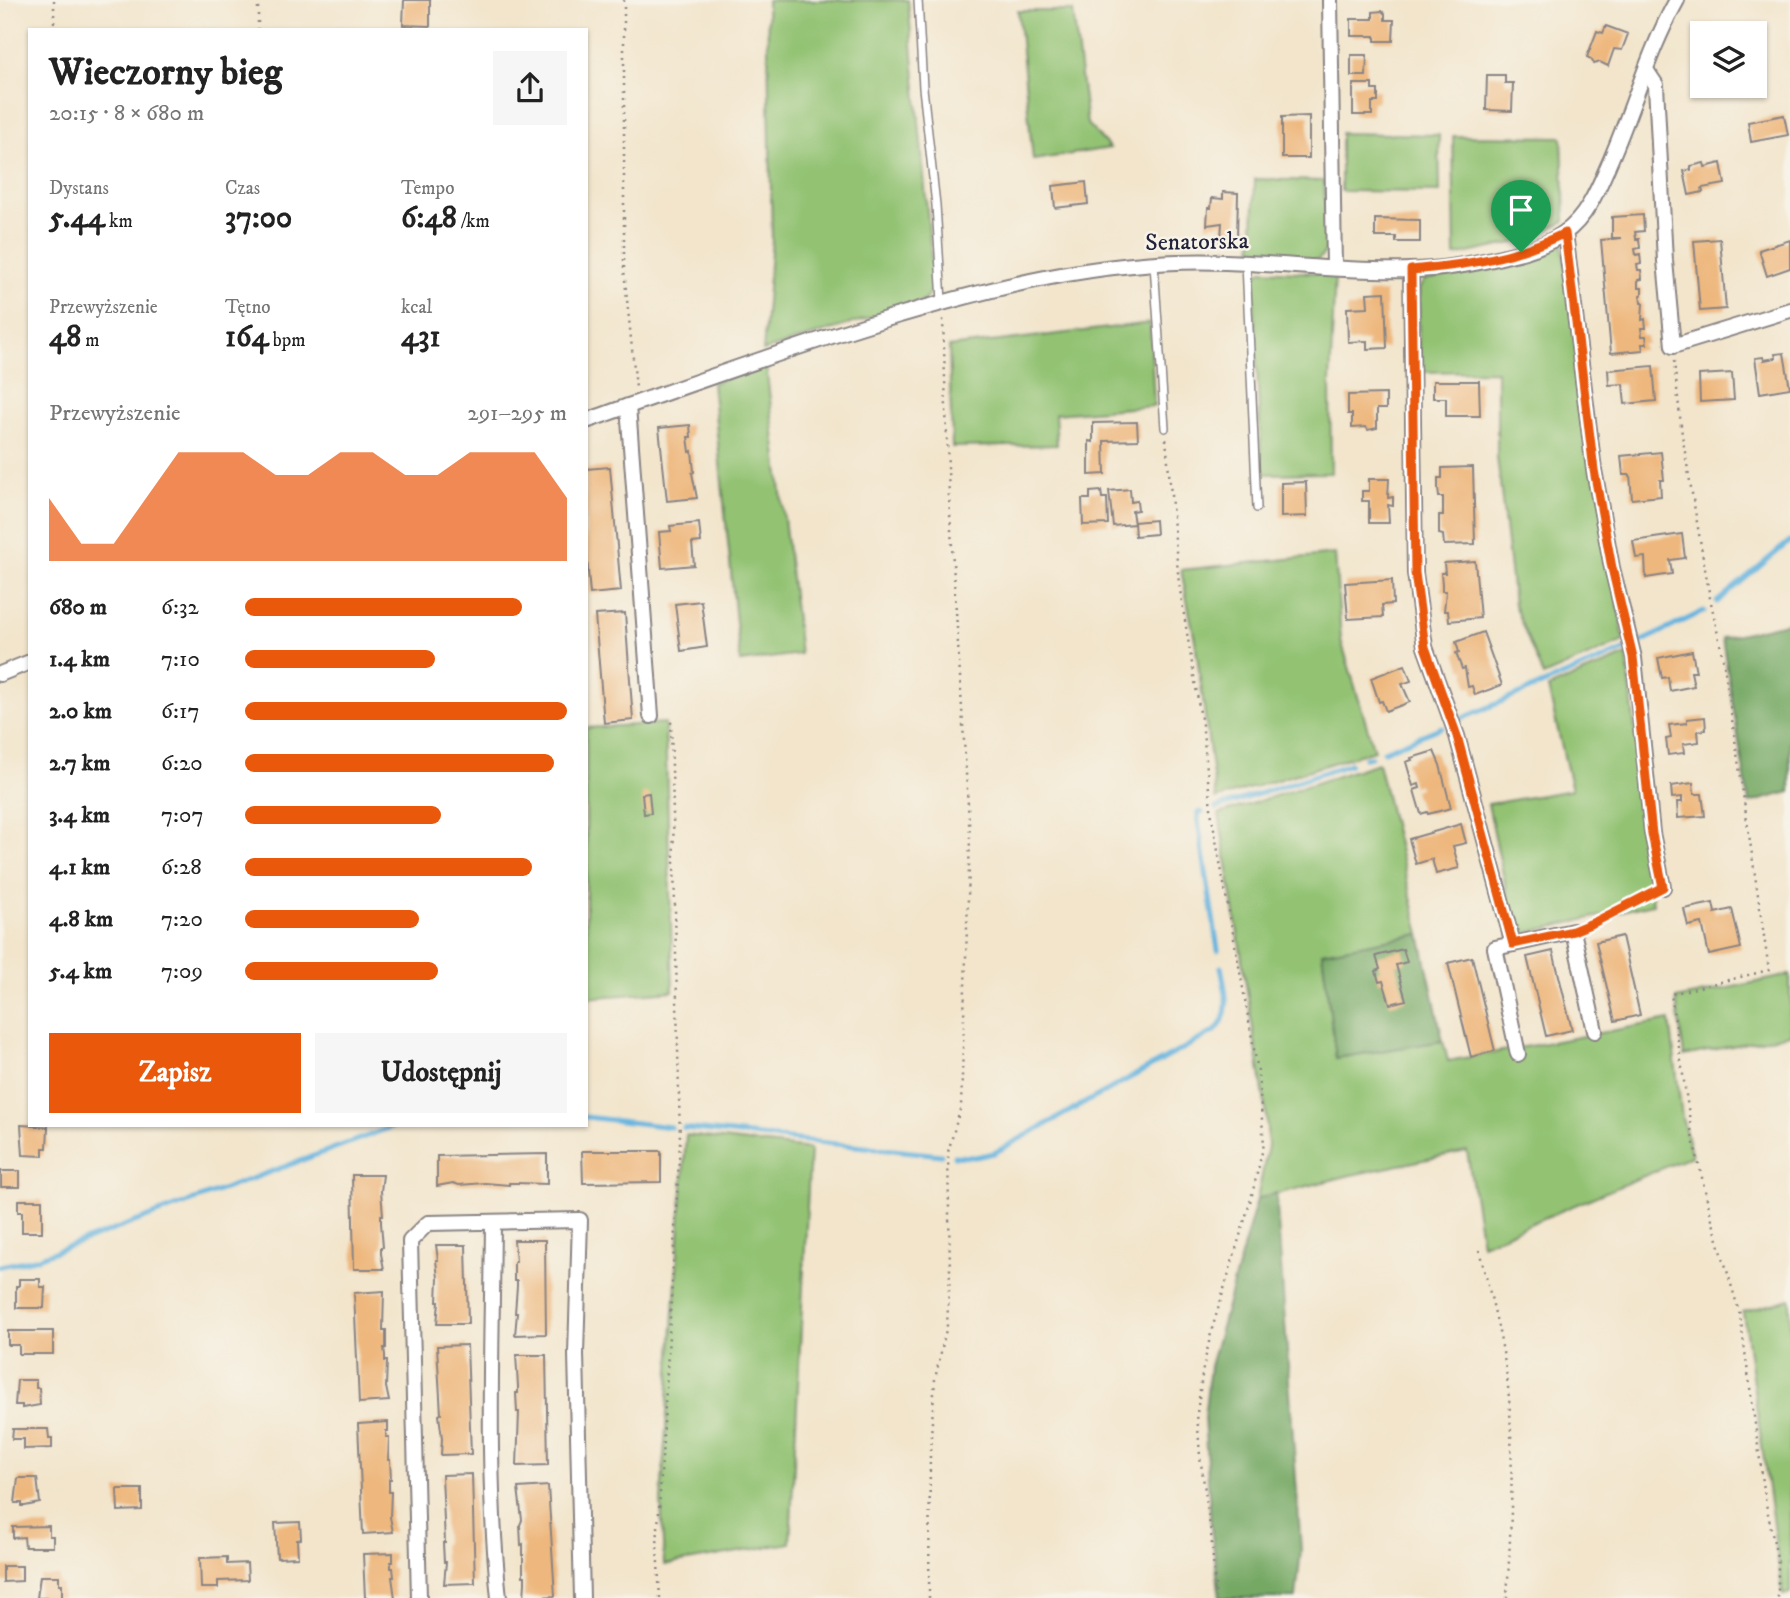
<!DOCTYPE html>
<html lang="pl">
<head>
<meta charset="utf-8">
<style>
	body { margin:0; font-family:"IM FELL DW Pica",serif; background:#f6f6f6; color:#222; height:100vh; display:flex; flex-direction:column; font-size:26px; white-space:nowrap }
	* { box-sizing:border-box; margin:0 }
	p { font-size:23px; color:#767676 }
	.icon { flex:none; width:38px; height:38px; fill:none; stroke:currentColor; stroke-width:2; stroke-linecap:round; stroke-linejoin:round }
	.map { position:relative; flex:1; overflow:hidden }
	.panel { position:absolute; left:28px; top:28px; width:560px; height:1099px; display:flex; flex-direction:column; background:#fff; border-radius:0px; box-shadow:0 2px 5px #0004 }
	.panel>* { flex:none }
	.tools { position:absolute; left:1690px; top:21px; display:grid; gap:14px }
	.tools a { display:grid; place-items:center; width:77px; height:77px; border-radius:0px; background:#fff; box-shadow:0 2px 5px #0004; font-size:35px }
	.pin { position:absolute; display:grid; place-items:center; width:60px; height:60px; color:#fff; margin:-72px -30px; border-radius:50% 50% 50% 0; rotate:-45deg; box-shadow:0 0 7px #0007 }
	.pin .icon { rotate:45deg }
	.round { display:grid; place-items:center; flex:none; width:74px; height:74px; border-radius:0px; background:#f6f6f6 }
	.summary { display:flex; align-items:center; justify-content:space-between; height:119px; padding:0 21px }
	h1 { font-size:38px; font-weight:700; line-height:52px }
	.metrics { display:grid; grid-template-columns:repeat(3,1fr); gap:10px; height:119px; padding:7px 21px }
	.metrics div { display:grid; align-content:center }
	.metrics b { font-size:30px; font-weight:700 }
	.metrics small { font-size:19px; font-weight:400 }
	.metrics p { font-size:19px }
	.chart { height:196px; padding:14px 21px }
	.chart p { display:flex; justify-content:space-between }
	.chart svg { width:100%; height:126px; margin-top:7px; fill:#ea580c; opacity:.7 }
	.cta { display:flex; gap:14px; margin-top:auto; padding:14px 21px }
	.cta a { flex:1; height:80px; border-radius:0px; background:#ea580c; color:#fff; font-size:28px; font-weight:700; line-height:80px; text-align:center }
	.cta a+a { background:#f6f6f6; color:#222 }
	ul { padding:0 21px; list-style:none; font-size:23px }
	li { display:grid; grid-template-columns:112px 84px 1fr; align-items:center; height:52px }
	li i { height:18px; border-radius:9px; background:#ea580c }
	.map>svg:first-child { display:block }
</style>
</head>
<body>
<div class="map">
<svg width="1790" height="1598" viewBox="0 0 1790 1598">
	<rect width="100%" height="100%" fill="#f7f3e8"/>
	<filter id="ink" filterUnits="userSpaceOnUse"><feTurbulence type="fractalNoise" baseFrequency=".0143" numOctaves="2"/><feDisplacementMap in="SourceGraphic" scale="14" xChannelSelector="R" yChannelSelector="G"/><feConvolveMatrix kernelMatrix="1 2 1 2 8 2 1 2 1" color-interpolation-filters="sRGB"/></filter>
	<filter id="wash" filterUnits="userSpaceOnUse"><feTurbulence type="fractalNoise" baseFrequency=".00686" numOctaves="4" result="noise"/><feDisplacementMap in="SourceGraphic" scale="28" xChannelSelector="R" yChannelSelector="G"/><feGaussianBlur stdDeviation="1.57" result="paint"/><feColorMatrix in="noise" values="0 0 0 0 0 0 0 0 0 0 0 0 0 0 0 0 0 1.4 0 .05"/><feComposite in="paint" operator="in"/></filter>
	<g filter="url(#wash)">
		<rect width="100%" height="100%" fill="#f2e5cc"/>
		<g fill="#92c272" stroke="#5a7256" stroke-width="2">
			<polygon points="767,0 908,0 934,287 924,301 763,351 772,240"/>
			<polygon points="1018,11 1073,11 1087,124 1110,148 1033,160"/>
			<polygon points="1341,133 1439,135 1440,192 1341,191"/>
			<polygon points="1453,136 1562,137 1565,221 1527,240 1455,256"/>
			<polygon points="1255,179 1324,181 1327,250 1318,260 1252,257"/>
			<path d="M 1562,243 L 1624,641 L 1543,676 L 1514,605 L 1497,457 L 1497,371 L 1418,372 L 1419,289 L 1424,280 C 1473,272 1518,266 1562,243 Z"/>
			<polygon points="1262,270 1335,274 1330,382 1331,473 1262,474 1253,278"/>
			<polygon points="1150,323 1154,406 1055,414 1057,445 952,447 949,347"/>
			<polygon points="766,365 800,654 740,662 712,383"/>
			<polygon points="1335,554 1341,640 1374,750 1216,799 1195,640 1181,570"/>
			<polygon points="1627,655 1653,904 1516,935 1488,804 1572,790 1548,688"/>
			<polygon points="665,723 673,991 586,998 586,728"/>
			<polygon points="1378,763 1420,934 1322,952 1336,1058 1443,1041 1448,1061 1670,1020 1682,1118 1692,1156 1482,1244 1467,1151 1351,1175 1257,1199 1268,1146 1266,1111 1219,814"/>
			<polygon points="1790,975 1790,1034 1684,1056 1676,999"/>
			<polygon points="686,1135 810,1149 790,1543 664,1565 661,1500"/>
			<polygon points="1790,1299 1790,1593 1783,1595 1743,1312"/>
		</g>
		<g fill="#75a864" stroke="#4c6550" stroke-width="2">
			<polygon points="1790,622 1790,792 1749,803 1722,638"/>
			<polygon points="1420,934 1443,1041 1336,1058 1322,952"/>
			<polygon points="1276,1193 1301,1550 1296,1598 1220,1598 1211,1527 1204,1418 1210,1366 1257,1199"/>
		</g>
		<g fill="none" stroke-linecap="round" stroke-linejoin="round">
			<g stroke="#64b3de" stroke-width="5">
				<polyline points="1717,602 1790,541"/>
				<polyline points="1637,644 1704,611"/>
				<polyline points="1463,718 1624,650"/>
				<polyline points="1384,751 1442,727"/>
				<polyline points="1365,758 1371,757"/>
				<polyline points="1216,808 1350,764"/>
				<polyline points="1202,812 1198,813 1198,821 1218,950"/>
				<polyline points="586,1117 671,1127"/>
				<polyline points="684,1128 941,1155"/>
				<path d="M 954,1156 L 975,1157 L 994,1153 L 1215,1031 C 1233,1014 1225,989 1221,967"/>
				<polyline points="0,1266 35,1259 397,1125"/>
			</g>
		</g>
		<g id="blocks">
			<g fill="#eeb77d">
				<polygon points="404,0 430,0 430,26 403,25"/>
				<polygon points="1382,11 1385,14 1385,20 1394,20 1393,41 1375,41 1375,36 1351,36 1351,19 1373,19 1373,12"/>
				<polygon points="1606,26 1628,34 1622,50 1614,49 1608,66 1600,62 1594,64 1591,59 1587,57 1597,31 1603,33"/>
				<polygon points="1351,55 1367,55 1366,76 1351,76"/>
				<polygon points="1487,75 1505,75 1505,83 1513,83 1512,111 1486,110"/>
				<polygon points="1353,84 1372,84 1372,90 1378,90 1378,102 1372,102 1372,115 1353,115"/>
				<polygon points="1784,115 1788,135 1751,142 1748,122"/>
				<polygon points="1309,116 1309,158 1282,158 1282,117"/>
				<polygon points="1704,163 1705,167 1721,163 1725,184 1702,188 1703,192 1689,195 1684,171 1691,170 1691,166"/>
				<polygon points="1086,182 1088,204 1055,208 1053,186"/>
				<polygon points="1223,192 1238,193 1237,238 1221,238 1222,223 1207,225 1208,208 1211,208 1212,198 1223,199"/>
				<polygon points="1643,215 1644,231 1635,232 1636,239 1639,239 1640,248 1635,249 1636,255 1640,254 1641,264 1637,265 1638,270 1641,270 1642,279 1638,280 1638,288 1642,288 1642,294 1640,295 1641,303 1643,303 1642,320 1645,319 1646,328 1641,328 1642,336 1646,336 1647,344 1642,344 1643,350 1611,353 1601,240 1622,238 1612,238 1612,217"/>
				<polygon points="1375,219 1420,220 1420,242 1396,242 1396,237 1375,237"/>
				<polygon points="1720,239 1726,309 1700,311 1694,241"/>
				<polygon points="1790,240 1790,268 1767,276 1759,250"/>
				<polygon points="1385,292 1387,348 1367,349 1367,341 1348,342 1347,308 1368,307 1367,293"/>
				<polygon points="1784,353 1790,388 1760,393 1755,358 1763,357 1764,360 1776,358 1775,354"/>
				<polygon points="1653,366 1656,401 1625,404 1623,384 1609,385 1608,370"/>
				<polygon points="1732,373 1734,400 1700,402 1699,375"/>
				<polygon points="1433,381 1479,381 1480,416 1446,416 1446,398 1433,398"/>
				<polygon points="1386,394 1386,409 1377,409 1377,428 1368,430 1366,427 1352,428 1352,414 1348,414 1348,395"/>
				<polygon points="1137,422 1138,440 1104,441 1105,474 1089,475 1089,441 1093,442 1093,423"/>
				<polygon points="690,425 691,437 688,437 690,452 692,451 694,472 692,473 697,498 667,501 659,428"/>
				<polygon points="1661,452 1664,480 1660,480 1661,496 1632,499 1630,475 1623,475 1621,456"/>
				<polygon points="610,467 621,591 590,594 586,547 586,469"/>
				<polygon points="1473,467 1475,544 1444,545 1443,535 1439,534 1439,515 1443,515 1443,497 1439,497 1438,488 1438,478 1442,478 1442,468"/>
				<polygon points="1369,479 1389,479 1388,498 1393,497 1393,506 1388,505 1389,523 1369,523 1369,501 1362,501 1362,491 1369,491"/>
				<polygon points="1306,482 1307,516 1281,517 1281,483"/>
				<polygon points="1130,489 1131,502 1137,501 1138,510 1132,511 1134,524 1113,526 1109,491"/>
				<polygon points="1101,491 1102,498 1107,498 1108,524 1083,525 1082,499 1090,499 1090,492"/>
				<polygon points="1155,520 1156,534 1135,536 1134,522"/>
				<polygon points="699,523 701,542 692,543 694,565 662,568 659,532 671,531 670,526"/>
				<polygon points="1682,534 1685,558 1670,560 1672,574 1646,578 1645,557 1636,558 1633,541"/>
				<polygon points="1475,561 1480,618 1449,621 1448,611 1444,611 1446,591 1442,591 1442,584 1441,573 1445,573 1444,563"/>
				<polygon points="1392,580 1393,604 1382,605 1383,617 1348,619 1345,583"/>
				<polygon points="701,601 707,647 681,651 675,604"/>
				<polygon points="625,613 633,720 604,723 595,615"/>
				<polygon points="1483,632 1502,685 1475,695 1472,686 1468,687 1465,668 1462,669 1456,653 1459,652 1456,642"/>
				<polygon points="1692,651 1696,672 1691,672 1694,686 1670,691 1668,677 1662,678 1658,658"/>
				<polygon points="1405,665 1411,681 1402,684 1410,702 1386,711 1382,701 1379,702 1371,678"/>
				<polygon points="1705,717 1706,730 1698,731 1699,742 1683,744 1684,753 1668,755 1666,739 1671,738 1669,725 1687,723 1687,719"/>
				<polygon points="1434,751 1440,765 1451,808 1428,814 1427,812 1421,814 1414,790 1420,788 1419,784 1413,786 1406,762 1412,760 1411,758"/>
				<polygon points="1693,783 1694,794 1702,794 1705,816 1678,818 1677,802 1682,802 1682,797 1672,798 1671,786"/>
				<polygon points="649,793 651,813 644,814 642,794"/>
				<polygon points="1461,824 1466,843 1453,846 1459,868 1436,874 1432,859 1416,864 1409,839"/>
				<polygon points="1713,903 1715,913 1732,909 1741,948 1709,955 1702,923 1688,926 1684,909"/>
				<polygon points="1622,936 1640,1015 1615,1021 1596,942"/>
				<polygon points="1403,949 1407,962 1396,965 1406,1000 1390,1004 1383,981 1379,982 1376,971 1380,969 1376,956"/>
				<polygon points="1553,951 1572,1030 1546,1036 1527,957"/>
				<polygon points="1472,957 1495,1051 1471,1057 1448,963"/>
				<polygon points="21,1125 48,1127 47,1148 43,1148 43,1156 23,1155"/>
				<polygon points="582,1151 661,1151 661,1182 583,1183"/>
				<polygon points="547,1154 547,1184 516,1183 509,1183 509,1185 485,1183 459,1185 453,1183 437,1186 437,1156"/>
				<rect x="1" y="1171" width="19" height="16"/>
				<polygon points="352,1175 383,1175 381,1191 383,1215 381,1215 381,1223 383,1247 381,1247 381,1254 384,1269 354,1269"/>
				<polygon points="18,1200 42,1200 42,1232 22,1232 22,1212 18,1212"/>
				<polygon points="514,1240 545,1240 546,1334 515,1335 517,1313 515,1313 517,1286 517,1281 514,1281 514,1262 516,1262"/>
				<polygon points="436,1245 466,1245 468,1324 437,1324 439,1302 437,1302 438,1278 436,1260 438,1260"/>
				<polygon points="19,1279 40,1279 40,1287 45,1287 44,1308 16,1308 16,1286 19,1286"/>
				<polygon points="384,1291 383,1330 386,1330 386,1348 384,1348 385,1355 385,1361 387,1361 386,1387 389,1401 359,1403 354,1293"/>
				<polygon points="8,1331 53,1331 53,1354 19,1354 19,1345 8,1345"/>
				<polygon points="467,1345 471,1454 441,1455 442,1438 439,1415 441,1414 437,1346"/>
				<polygon points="516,1355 546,1355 548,1465 517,1466 519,1412 517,1412 516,1393 518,1393 518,1386"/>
				<polygon points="17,1380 36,1380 36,1388 39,1388 40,1405 22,1408 22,1405 15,1405"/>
				<polygon points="388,1422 388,1431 386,1431 386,1437 389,1437 388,1460 390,1460 391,1479 389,1479 389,1492 391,1492 390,1517 393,1532 363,1534 358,1424"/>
				<polygon points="13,1429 48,1429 49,1438 52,1438 52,1448 24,1449 24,1439 12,1439"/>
				<polygon points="472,1474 475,1583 444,1584 446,1562 444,1562 443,1543 445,1543 442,1475"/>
				<polygon points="18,1478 37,1478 40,1503 25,1506 22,1506 22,1503 15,1503"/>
				<polygon points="548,1486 555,1596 524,1598 525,1583 525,1576 523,1576 523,1544 521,1545 520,1525 522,1520 518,1488"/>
				<polygon points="117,1489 142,1489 142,1510 118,1511"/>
				<polygon points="300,1522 301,1539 297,1540 298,1557 277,1558 275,1523"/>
				<polygon points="49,1526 49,1536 53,1536 53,1547 25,1547 24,1537 13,1538 13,1527"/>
				<polygon points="393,1553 393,1562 391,1562 391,1568 393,1568 394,1577 392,1577 395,1598 365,1598 363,1554"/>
				<polygon points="227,1557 227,1564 247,1563 248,1580 218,1581 218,1588 201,1588 200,1558"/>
				<polygon points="3,1566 22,1566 22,1581 3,1582"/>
				<polygon points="40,1576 59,1576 59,1584 62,1584 62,1598 37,1598"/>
			</g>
		</g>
	</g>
	<g filter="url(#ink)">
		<use href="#blocks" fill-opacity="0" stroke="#8a8484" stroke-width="2"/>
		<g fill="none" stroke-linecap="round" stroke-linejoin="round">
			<g stroke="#8a8484" stroke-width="10">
				<g id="lane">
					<polyline points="918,0 923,88 936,205 942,301"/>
					<polyline points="1246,263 1257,508"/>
					<polyline points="1154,264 1165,428"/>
					<polyline points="1573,931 1595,922 1663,887"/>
				</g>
			</g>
			<g stroke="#8a8484" stroke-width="18">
				<g id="street">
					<polyline points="1330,0 1334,267"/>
					<polyline points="1646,70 1656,85 1665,261 1673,346 1790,310"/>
					<polyline points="1565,233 1594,470 1612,568 1634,658 1652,833 1663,887"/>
					<polyline points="1411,270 1415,573 1425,647 1457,736 1513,944"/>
					<polyline points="628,406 651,716"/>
					<path d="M 586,421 C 682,387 778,352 876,322 C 989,288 1106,257 1226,262 C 1287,264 1350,272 1410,270 C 1442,270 1474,264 1505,256 C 1525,252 1547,245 1564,233 C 1588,217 1600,184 1611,159 C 1634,106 1649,50 1677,0"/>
					<polyline points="0,674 30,662"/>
					<polyline points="1518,1054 1495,948 1573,931 1595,1031"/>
					<path d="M 493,1222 C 492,1347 486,1473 499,1598"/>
					<polyline points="419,1598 410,1241 428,1223 580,1220 576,1354 582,1598"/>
				</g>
			</g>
			<g stroke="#8a8484" stroke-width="2.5" stroke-dasharray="2 5" stroke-linecap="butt">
				<polyline points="54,0 54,30"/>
				<polyline points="624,0 624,270 636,388"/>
				<polyline points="258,30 258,0"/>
				<polyline points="1674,361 1682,435 1710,598 1723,658 1769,970 1671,994 1692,1135 1711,1216 1740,1315 1766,1504 1778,1562 1778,1598"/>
				<polyline points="1166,439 1179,584 1203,731 1212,818 1258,1071 1264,1144 1251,1199 1212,1329 1203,1368 1197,1413 1200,1456 1211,1533 1216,1598"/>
				<path d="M 1479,1250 C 1490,1292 1501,1334 1507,1377 C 1515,1450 1511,1524 1507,1598"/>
				<polyline points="660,1598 657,1546 680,1142 671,721"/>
				<polyline points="929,1598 930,1450 935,1379 947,1325 950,1272 948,1152 961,1106 970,838 949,498 943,319"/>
			</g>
			<use href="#lane" stroke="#fff" stroke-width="7"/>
			<use href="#street" stroke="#fff" stroke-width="14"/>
		</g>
	</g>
	<g fill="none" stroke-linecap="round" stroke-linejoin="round" filter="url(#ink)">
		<g stroke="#fff" stroke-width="14">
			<path id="route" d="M 1565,233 L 1594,470 L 1612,568 L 1633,657 L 1652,834 L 1663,887 L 1595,922 L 1573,931 L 1513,944 L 1457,736 L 1425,647 L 1415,573 L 1411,270 C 1467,265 1514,258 1565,233 Z"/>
		</g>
		<use href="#route" stroke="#ea580c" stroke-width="9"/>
	</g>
	<g text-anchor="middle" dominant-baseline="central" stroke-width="5" stroke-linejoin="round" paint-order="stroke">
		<g font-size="24" fill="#22223b" stroke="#f7f3e8">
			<text transform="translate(1197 242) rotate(-1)">Senatorska</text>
		</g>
	</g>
</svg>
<div class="tools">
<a><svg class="icon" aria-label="layers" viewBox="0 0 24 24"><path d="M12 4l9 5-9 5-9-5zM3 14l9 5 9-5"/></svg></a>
</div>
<div class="pin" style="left:1521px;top:252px;background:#1e9e55"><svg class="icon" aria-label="arrive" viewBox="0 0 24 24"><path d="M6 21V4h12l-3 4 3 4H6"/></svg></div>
<section class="panel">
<div class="summary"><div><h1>Wieczorny bieg</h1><p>20:15 · 8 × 680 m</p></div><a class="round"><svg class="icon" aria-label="share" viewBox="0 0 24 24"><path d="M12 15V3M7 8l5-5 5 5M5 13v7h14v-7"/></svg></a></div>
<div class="metrics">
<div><p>Dystans</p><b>5.44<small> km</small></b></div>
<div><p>Czas</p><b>37:00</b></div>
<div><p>Tempo</p><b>6:48<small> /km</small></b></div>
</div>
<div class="metrics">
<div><p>Przewyższenie</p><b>48<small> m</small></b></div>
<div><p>Tętno</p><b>164<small> bpm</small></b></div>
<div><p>kcal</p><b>431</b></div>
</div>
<div class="chart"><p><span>Przewyższenie</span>291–295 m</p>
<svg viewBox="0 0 160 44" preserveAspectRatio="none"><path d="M0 44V22L10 38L20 38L30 22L40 6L50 6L60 6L70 14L80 14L90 6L100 6L110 14L120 14L130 6L140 6L150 6L160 22V44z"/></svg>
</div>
<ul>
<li><b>680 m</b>6:32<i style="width:86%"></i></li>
<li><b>1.4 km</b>7:10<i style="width:59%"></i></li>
<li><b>2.0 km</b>6:17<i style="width:100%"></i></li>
<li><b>2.7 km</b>6:20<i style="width:96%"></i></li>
<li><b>3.4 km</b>7:07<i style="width:61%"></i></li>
<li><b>4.1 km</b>6:28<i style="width:89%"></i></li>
<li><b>4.8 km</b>7:20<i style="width:54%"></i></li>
<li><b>5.4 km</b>7:09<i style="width:60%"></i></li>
</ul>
<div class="cta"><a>Zapisz</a><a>Udostępnij</a></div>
</section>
</div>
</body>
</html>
